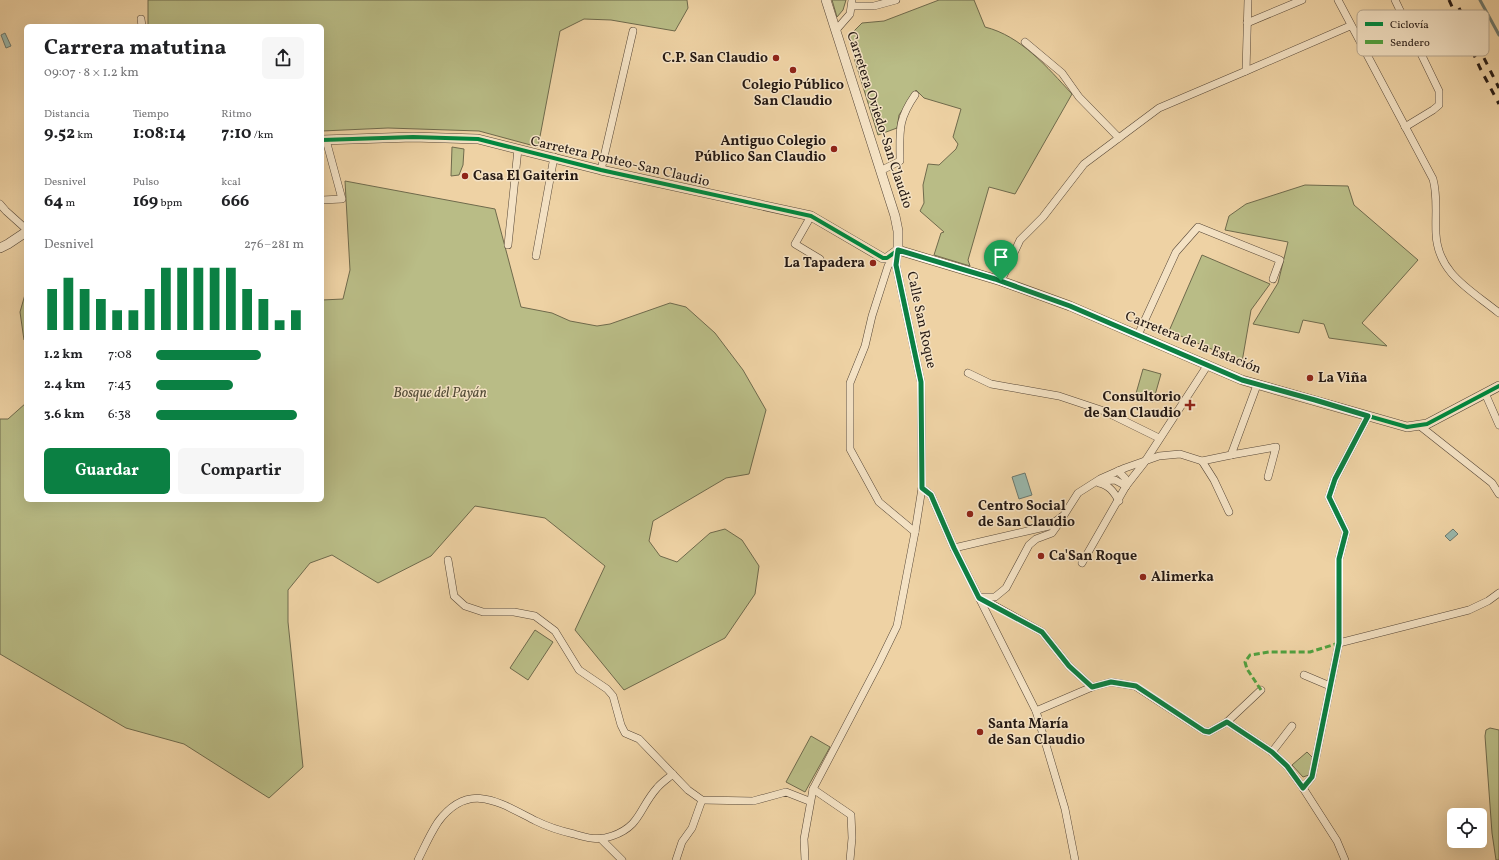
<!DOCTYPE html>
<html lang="es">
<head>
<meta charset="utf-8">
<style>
	body { margin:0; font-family:Vollkorn,serif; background:#f6f6f6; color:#202124; height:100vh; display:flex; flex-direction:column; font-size:15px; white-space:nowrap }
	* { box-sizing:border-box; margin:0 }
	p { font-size:13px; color:#757577 }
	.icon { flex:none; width:22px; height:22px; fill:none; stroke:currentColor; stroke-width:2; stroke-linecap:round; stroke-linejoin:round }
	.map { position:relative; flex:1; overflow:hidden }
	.side { position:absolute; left:24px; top:24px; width:300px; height:478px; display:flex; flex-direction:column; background:#fff; border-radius:6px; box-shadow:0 4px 16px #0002 }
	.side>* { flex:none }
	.buttons { position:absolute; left:1447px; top:808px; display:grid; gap:8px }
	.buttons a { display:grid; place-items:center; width:40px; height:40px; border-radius:6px; background:#fff; box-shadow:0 4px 16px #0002; font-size:20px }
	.pin { position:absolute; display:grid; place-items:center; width:34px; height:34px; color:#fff; margin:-41px -17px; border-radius:50% 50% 50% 0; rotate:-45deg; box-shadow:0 0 4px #0007 }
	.pin .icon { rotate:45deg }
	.round { display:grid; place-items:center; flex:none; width:42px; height:42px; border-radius:6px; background:#f6f6f6 }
	.summary { display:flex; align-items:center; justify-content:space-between; height:68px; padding:0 20px }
	h1 { font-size:22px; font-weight:700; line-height:30px }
	.stats { display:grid; grid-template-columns:repeat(3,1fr); gap:6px; height:68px; padding:4px 20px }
	.stats div { display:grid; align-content:center }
	.stats b { font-size:17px; font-weight:700 }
	.stats small { font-size:11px; font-weight:400 }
	.stats p { font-size:11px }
	.chart { height:112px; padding:8px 20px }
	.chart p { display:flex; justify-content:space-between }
	.chart svg { width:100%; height:72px; margin-top:4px; stroke:#0b8043; stroke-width:6 }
	.button { display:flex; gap:8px; margin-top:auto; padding:8px 20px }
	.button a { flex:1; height:46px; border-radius:6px; background:#0b8043; color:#fff; font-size:16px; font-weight:700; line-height:46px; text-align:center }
	.button a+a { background:#f6f6f6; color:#202124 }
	ul { padding:0 20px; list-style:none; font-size:13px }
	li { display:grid; grid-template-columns:64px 48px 1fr; align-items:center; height:30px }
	li i { height:10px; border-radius:5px; background:#0b8043 }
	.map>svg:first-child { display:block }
</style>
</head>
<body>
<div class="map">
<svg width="1499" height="860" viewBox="0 0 1499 860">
	<rect width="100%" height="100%" fill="#eed2a4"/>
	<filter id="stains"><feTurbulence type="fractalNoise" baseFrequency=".005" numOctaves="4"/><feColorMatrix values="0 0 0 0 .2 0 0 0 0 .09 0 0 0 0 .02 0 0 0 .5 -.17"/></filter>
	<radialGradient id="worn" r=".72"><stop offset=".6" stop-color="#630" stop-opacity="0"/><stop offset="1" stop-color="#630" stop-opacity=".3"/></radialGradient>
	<g fill="#b9bc86" stroke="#6f6a4c">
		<polygon points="148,0 687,0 688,8 675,31 611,20 584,19 560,31 538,147 479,131 388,128 322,131 322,26 148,26"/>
		<polygon points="832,0 846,0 843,10 837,17"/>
		<path d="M 939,0 L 974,0 L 985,27 C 1021,36 1047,67 1072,94 L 1015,194 L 989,187 L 968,260 L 970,266 L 934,255 L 941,233 L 944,232 L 920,211 L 924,203 L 923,185 L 928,164 L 939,165 L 956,149 L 958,144 L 953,137 L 961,109 L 924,98 L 916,90 L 899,115 L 897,128 L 878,135 L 855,61 L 850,37 L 851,34 L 862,23 L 884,21 Z"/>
		<polygon points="452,147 464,149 463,165 459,175 451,176"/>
		<polygon points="345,181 495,209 521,307 552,313 570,321 597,326 610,324 670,303 686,307 715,333 743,370 766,410 749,474 726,478 653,521 649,541 660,556 677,562 710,533 725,529 742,540 759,566 755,594 725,638 624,690 575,630 605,566 545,518 475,506 431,556 378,583 332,555 310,563 288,590 288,622 303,767 269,798 184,744 126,728 0,654 0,419 8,419 26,403 26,500 322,500 322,300 343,299 350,270"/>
		<polygon points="1305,185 1348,186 1354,205 1418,260 1362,323 1387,346 1329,338 1324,324 1303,320 1299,333 1253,324 1278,283 1288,242 1225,230 1229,216 1246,204"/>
		<polygon points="1202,255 1270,284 1251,310 1242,362 1169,331"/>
		<polygon points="26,291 26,342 24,340 20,312"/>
		<polygon points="1143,369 1161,374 1153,402 1135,397"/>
		<polygon points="535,630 553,642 528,680 510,668"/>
		<polygon points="1490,728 1499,730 1499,860 1496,860 1492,833 1485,736 1486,730"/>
		<polygon points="811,736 830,747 805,792 786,782"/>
		<polygon points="1307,752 1313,758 1309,775 1303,777 1292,765"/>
	</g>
	<g fill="#99b7ab" stroke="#6b786e">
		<polygon points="5,33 11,46 6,48 1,35"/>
		<polygon points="1025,473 1032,495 1019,499 1012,477"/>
		<polygon points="1453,529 1458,534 1450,541 1445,536"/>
	</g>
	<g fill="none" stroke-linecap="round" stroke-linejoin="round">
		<polyline stroke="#6b786e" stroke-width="3" points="1480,0 1499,35"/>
		<g stroke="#574737" stroke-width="8">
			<g id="minor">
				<path d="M 1338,0 L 1433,179 C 1438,197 1435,215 1436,234 C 1438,274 1471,290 1499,313"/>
				<polyline points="1395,0 1439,91 1439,105 1433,110 1405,127"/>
				<polyline points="852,6 874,6 896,0"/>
				<polyline points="141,19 142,26"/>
				<polyline points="1247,23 1302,0"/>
				<polyline points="836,30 850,14 852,0"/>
				<polyline points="1025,42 1062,73 1079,97 1119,138"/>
				<polyline points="1246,71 1350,26"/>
				<polyline points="601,170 633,31"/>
				<path d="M 882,170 L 900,161 C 900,132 897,121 915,95"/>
				<polyline points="322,200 342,199 326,140"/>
				<polyline points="0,204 6,211 26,229"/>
				<polyline points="811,216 795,244 820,259"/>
				<polyline points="508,245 518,149"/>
				<polyline points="896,254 888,266 872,316 865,346 850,383 850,449 879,502 915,532"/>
				<polyline points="536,256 554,157"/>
				<polyline points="1001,281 1020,240 1043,217 1084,164 1159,108 1246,71 1248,0"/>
				<polyline points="1138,335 1176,252 1198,227 1280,260 1273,279"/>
				<polyline points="968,373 991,384 1059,396 1104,411 1159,438"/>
				<polyline points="1257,385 1231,455 1276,447 1268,477"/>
				<polyline points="1485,393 1499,425"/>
				<polyline points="1420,426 1492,483 1499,494"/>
				<polyline points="1202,461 1231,455"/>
				<polyline points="1118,471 1125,478 1126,486"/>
				<polyline points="1102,481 1115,480 1126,486"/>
				<path d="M 1099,483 C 1109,485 1114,492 1119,501"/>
				<polyline points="922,488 931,495 954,548 1036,711 1065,809 1075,860"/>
				<polyline points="954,548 1049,526 1064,515 1078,493 1100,479 1125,468 1159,456 1180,454 1202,461 1214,480 1229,512"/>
				<polyline points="448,560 454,596 465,606 483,612 514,612 535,616 555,631 579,670 607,689 613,696 621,725 625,733 639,739 688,790 702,800 753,801 786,792 809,801"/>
				<polyline points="1082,563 1126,486 1144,463 1207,366"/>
				<polyline points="979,597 1042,632 1069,666 1092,687 1111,682 1135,686 1204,731 1209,732 1227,722 1272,752 1287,766 1303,788 1312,777 1339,643 1339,559 1346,532 1329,497 1335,479 1368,416"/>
				<polyline points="980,597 995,597 1006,588 1029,545 1036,539 1052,533 1062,519"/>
				<polyline points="1339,643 1469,610 1488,601 1499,593"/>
				<polyline points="1304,675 1330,686"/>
				<polyline points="1036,711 1092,687"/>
				<polyline points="1227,722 1261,690"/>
				<polyline points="1272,752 1292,726"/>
				<polyline points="1303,788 1337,841 1345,860"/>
				<polyline points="813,789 851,815 852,838 850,860"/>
				<polyline points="601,839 622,860"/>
				<path d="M 418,860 C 424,848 430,834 438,822 C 469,780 500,803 536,821 C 548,827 561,831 574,834 C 587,838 599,841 612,836 C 641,826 639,808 657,788 C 661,783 667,779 673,774"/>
				<polyline points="676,860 682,842 692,828 702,800"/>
				<polyline points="805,860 804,839 813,789 879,663 897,626 915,532 922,488 921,382 896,265 897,253"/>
			</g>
		</g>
		<g stroke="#574737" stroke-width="10">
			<g id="tertiary">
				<polyline points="826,0 895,216 898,231 898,250"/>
				<polyline points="322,140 413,137 478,139 601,170 811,216 883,258 887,258 898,250"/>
				<polyline points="0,248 8,244 26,232"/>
				<polyline points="898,250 1001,281 1070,306 1242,380 1407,427 1427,424 1499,386"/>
			</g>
		</g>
		<use href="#minor" stroke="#f4e2c4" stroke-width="7"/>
		<use href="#tertiary" stroke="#f4e2c4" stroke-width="9"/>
		<g stroke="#251913" stroke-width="3" stroke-dasharray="7 7" stroke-linecap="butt">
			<polyline points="1449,0 1480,68 1499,104"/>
			<polyline points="1459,8 1499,88"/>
		</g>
		<polyline stroke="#50a13f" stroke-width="3" stroke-dasharray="6 3" stroke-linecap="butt" points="1261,690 1247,669 1245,662 1250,655 1269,652 1310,652 1339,643"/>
		<g stroke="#f4e2c4" stroke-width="6">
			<g id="cycleway">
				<polyline points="322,140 413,137 478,139 601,170 811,216 883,258 887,258 898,250"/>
				<polyline points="898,250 1001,281 1070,306 1242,380 1407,427 1427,424 1499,386"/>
				<polyline points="979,597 1042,632 1069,666 1092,687 1111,682 1135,686 1204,731 1209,732 1227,722 1272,752 1287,766 1303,788 1312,777 1339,643 1339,559 1346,532 1329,497 1335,479 1368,416"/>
			</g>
		</g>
		<use href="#cycleway" stroke="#00873e" stroke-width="4"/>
	</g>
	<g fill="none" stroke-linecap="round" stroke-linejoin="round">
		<g stroke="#fff" stroke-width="8">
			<polygon id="route" points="898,250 995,279 1070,306 1242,380 1315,400 1368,416 1335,479 1329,497 1346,532 1339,559 1339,643 1312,777 1303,788 1287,766 1272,752 1227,722 1209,732 1204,731 1136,686 1111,682 1092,687 1069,666 1042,632 979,598 954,548 931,495 922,488 921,382 896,265"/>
		</g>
		<use href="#route" stroke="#0b8043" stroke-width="5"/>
	</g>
	<g fill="#8f2418" stroke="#f4e2c4" stroke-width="1.5">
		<circle cx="776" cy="58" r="4"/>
		<circle cx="793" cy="70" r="4"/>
		<circle cx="834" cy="149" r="4"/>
		<circle cx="465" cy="176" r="4"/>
		<circle cx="873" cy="263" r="4"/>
		<circle cx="1310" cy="378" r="4"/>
		<path d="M1188 399h4v4h4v4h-4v4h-4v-4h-4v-4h4z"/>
		<circle cx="970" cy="514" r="4"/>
		<circle cx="1041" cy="556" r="4"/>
		<circle cx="1143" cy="577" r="4"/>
		<circle cx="980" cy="732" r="4"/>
	</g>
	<g text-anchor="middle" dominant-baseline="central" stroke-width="3" stroke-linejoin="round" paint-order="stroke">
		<g font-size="14" font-weight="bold" fill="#251913" stroke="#f4e2c4" text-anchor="start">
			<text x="768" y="58" text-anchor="end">C.P. San Claudio</text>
			<text x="793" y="85" text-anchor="middle">Colegio Público<tspan x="793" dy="16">San Claudio</tspan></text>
			<text x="826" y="141" text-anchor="end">Antiguo Colegio<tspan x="826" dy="16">Público San Claudio</tspan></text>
			<text x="473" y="176">Casa El Gaiterin</text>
			<text x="865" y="263" text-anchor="end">La Tapadera</text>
			<text x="1318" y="378">La Viña</text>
			<text x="1181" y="397" text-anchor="end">Consultorio<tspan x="1181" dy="16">de San Claudio</tspan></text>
			<text x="978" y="506">Centro Social<tspan x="978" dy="16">de San Claudio</tspan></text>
			<text x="1049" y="556">Ca'San Roque</text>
			<text x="1151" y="577">Alimerka</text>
			<text x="988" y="724">Santa María<tspan x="988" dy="16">de San Claudio</tspan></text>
		</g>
		<g font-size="14" fill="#251913" stroke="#f4e2c4">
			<text transform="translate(879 120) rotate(72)">Carretera Oviedo-San Claudio</text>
			<text transform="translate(620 162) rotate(13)">Carretera Ponteo-San Claudio</text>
			<text transform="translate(921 320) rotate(78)">Calle San Roque</text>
			<text transform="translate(1193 343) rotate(22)">Carretera de la Estación</text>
		</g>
		<g font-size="14" font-style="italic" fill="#514a36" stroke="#f4e2c4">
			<text x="440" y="393">Bosque del Payán</text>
		</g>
	</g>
	<rect x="1357" y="10" width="132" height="46" rx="6" fill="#f4e2c4" stroke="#b6a68f" stroke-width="1"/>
	<rect x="1365" y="22" width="18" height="4" fill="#00873e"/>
	<rect x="1365" y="40" width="18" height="4" fill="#50a13f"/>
	<g font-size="11" fill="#251913">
		<text x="1390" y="28">Ciclovía</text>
		<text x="1390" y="46">Sendero</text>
	</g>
	<rect width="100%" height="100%" filter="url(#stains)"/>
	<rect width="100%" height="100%" fill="url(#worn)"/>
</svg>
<div class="buttons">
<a><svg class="icon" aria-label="locate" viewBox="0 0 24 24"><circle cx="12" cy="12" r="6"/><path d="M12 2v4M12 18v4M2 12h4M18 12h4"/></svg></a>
</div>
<div class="pin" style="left:1001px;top:281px;background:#1e9e55"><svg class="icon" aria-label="arrive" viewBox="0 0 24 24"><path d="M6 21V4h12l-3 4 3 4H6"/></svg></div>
<section class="side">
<div class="summary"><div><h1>Carrera matutina</h1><p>09:07 · 8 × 1.2 km</p></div><a class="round"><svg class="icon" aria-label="share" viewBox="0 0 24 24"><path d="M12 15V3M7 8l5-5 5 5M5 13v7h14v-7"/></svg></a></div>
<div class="stats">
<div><p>Distancia</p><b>9.52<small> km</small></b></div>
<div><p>Tiempo</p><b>1:08:14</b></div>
<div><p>Ritmo</p><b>7:10<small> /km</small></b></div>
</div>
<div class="stats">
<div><p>Desnivel</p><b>64<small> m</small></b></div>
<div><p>Pulso</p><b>169<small> bpm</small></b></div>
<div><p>kcal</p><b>666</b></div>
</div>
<div class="chart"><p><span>Desnivel</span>276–281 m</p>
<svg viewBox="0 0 160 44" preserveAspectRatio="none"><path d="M5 44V19M15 44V12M25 44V19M35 44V25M45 44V32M55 44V32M65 44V19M75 44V6M85 44V6M95 44V6M105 44V6M115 44V6M125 44V19M135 44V25M145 44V38M155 44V32"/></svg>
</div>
<ul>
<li><b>1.2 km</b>7:08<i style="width:71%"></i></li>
<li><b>2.4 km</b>7:43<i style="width:52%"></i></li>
<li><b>3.6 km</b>6:38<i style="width:95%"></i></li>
</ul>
<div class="button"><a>Guardar</a><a>Compartir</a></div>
</section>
</div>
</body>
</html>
